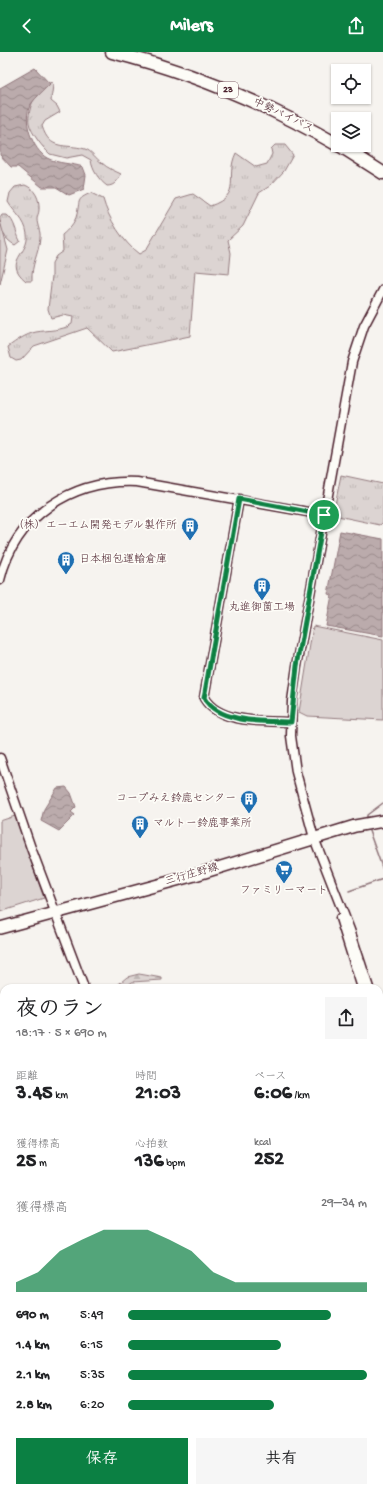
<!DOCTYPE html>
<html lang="ja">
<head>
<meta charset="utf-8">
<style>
	body { margin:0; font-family:"Gochi Hand","Klee One",sans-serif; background:#f6f6f6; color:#202124; height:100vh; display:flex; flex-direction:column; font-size:15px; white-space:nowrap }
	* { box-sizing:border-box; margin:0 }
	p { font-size:13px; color:#757577 }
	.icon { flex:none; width:22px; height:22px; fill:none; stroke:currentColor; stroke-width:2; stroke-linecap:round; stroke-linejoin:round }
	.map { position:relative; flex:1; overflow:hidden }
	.drawer { position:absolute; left:0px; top:932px; width:383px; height:508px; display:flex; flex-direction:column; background:#fff; border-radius:12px 12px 0 0; box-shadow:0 1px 3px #0004 }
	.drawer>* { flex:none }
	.buttons { position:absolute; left:331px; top:12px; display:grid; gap:8px }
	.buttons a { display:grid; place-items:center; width:40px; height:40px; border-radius:0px; background:#fff; box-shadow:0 1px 3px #0004; font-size:20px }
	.pin { position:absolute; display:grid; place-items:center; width:34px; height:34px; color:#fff; margin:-17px; border:2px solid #fff; border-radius:50%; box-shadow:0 1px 4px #0007 }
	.round { display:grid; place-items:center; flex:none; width:42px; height:42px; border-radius:0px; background:#f6f6f6 }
	.summary { display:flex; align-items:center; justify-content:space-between; height:68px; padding:0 16px }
	h1 { font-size:22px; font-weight:800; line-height:30px }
	.metrics { display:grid; grid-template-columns:repeat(3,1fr); gap:6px; height:68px; padding:4px 16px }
	.metrics div { display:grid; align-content:center }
	.metrics b { font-size:20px; font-weight:800 }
	.metrics small { font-size:11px; font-weight:400 }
	.metrics p { font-size:11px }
	.chart { height:112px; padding:8px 16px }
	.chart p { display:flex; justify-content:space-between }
	.chart svg { width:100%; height:72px; margin-top:4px; fill:#0b8043; opacity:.7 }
	.primary-button { display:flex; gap:8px; margin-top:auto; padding:8px 16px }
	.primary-button a { flex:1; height:46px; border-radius:0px; background:#0b8043; color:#fff; font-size:16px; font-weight:800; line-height:46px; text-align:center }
	.primary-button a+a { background:#f6f6f6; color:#202124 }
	ul { padding:0 16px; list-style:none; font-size:13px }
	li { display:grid; grid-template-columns:64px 48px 1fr; align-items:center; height:30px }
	li i { height:10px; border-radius:5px; background:#0b8043 }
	header { display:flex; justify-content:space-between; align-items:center; height:52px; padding:0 16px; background:#0b8043; color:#fff; font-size:18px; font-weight:800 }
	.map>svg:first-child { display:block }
</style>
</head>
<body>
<header><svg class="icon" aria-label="back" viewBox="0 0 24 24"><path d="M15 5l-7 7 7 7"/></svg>Milers<svg class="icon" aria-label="share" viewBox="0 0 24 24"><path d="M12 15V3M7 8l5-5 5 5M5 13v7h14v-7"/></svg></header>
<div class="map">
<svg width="383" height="1440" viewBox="0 0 383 1440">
	<defs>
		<pattern id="grass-tufts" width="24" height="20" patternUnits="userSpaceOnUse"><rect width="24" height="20" fill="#dcd4d2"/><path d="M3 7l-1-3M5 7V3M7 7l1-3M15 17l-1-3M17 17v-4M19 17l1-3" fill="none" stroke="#beb6b4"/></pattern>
		<pattern id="forest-firs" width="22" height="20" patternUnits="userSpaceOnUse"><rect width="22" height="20" fill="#dcd4d2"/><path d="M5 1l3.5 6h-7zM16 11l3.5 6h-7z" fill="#beb6b4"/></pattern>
		<pattern id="water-waves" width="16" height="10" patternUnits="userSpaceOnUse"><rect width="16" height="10" fill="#bbabac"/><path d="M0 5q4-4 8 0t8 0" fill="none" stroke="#9a8b8c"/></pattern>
	</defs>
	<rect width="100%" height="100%" fill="#f6f3ef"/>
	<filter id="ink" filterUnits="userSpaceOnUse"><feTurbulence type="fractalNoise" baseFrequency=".025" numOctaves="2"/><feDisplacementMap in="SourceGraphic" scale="8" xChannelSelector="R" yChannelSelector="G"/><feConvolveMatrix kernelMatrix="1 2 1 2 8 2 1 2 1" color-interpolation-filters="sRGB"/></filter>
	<g filter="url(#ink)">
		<g fill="url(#grass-tufts)" stroke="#937a7e">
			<path d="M 52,30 L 53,33 L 51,49 L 57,54 L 60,60 L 45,69 L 42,74 C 50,100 65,91 85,97 C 92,99 96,107 102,111 C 107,116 115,119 121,122 C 118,128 115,134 107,134 C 99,128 92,118 91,108 L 82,103 L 66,106 L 50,102 C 43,96 31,81 29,71 C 27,57 37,34 52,30 Z"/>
			<path d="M 275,93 L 285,93 L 293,103 L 284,119 L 270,134 L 259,141 L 243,174 L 228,188 L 231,201 L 229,222 L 195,219 L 190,284 L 112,300 L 87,276 L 34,294 L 21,308 L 16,309 L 11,306 L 8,295 C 16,289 26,282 36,280 C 48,278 62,279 72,272 L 73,265 L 63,263 L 51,266 L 48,257 L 52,224 L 52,211 L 56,204 L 63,199 L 62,183 C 68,178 75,171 77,162 C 80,149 76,147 91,141 L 103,147 C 108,166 123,190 139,202 L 146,198 L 176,147 L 193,142 L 210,154 C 244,142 224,126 236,101 L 256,115 L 267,112 L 272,102 L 271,97 Z"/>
			<path d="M 25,133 C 35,137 40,147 39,158 C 39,161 37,164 37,167 C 37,174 41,179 40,186 C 39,202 31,212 32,229 L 26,229 C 2,209 30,202 27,182 C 25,167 15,162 8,150 L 10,141 L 15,135 Z"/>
			<path d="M 2,163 L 7,163 C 15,169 16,181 20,189 L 15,193 C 4,187 0,178 0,166 Z"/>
			<polygon points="341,423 383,432 383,470 380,473 333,463"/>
		</g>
		<g fill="url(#forest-firs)" stroke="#937a7e">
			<polygon points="139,922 162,926 162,928 132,930 124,936 114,936 127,925"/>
			<polygon points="0,1032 4,1034 4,1094 0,1093"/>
			<polygon points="0,1110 4,1112 4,1265 0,1322"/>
			<polygon points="383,1187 383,1288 379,1280 379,1189"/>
		</g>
		<g fill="#dcd4d2" stroke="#937a7e">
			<polygon points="0,169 8,198 0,232"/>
			<polygon points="313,574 383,588 383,668 307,664 299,660"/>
			<polygon points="15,764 44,846 0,860 0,769"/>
			<polygon points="383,1217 383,1269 379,1278 379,1219"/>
			<polygon points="0,1233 4,1255 4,1436 312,1436 310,1440 0,1440"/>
		</g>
		<g fill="url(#water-waves)" stroke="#8e7378">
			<path d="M 35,16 L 50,32 C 44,38 36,45 31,52 C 21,68 33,98 47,106 C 58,112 72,111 83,115 L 86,123 L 84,137 L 69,143 L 56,135 L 42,135 L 18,115 L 11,115 L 0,103 L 0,36 Z"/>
			<polygon points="340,479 383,487 383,584 326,574 332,543 328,542"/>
			<polygon points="66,735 71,741 76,755 71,760 75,763 59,779 41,769 44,757 57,736"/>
		</g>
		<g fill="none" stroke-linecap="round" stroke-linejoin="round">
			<g stroke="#8e7378" stroke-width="1.5">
				<polyline points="367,765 367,763 383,751"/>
				<polyline points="369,779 383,818"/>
				<polyline points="349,839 383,827"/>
			</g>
			<g stroke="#4a1f2b" stroke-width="11">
				<g id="minor">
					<path d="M 239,447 L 204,646 C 219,672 266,669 291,670"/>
					<path d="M 0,528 C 15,464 72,427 137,430 L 325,463"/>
					<polyline points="0,706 31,796 84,936"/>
					<polyline points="340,866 362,936"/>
					<polyline points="369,936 350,878 314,786 296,720 291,684 292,649 297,614 352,310 364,274 383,238"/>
					<polyline points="379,962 383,973"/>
					<polyline points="379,984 383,995"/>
					<polyline points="379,1305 383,1296"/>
					<polyline points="379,1326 383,1316"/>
					<polyline points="327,1440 329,1436"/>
					<polyline points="334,1440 336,1436"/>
				</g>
			</g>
			<g stroke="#4a1f2b" stroke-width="14">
				<polyline id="major" points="0,876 195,823 355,774 383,769"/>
			</g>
			<g stroke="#4a1f2b" stroke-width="15">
				<g id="highway">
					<path d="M 112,0 C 191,20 267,52 338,93"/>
					<polyline points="339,93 383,121"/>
				</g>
			</g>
			<use href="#minor" stroke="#fdfcf7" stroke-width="8"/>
			<use href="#major" stroke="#fdfcf7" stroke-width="11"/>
			<use href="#highway" stroke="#fdfcf7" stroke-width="12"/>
		</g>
	</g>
	<g fill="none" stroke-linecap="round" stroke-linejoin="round" filter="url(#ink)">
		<g stroke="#fff" stroke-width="8">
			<path id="route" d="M 239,447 L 324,463 L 297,614 L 291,670 C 266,669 219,672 204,646 Z"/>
		</g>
		<use href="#route" stroke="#0b8043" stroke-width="5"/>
	</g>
	<defs>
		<g id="building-pin" transform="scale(0.9)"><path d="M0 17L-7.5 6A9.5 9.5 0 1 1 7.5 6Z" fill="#1f6fb2" stroke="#fdfcf7"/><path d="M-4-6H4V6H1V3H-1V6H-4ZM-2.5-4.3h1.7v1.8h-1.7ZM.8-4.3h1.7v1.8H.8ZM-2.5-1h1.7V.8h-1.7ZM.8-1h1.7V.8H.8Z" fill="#fff"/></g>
		<g id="supermarket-pin" transform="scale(0.9)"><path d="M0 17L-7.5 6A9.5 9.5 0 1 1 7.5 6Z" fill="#1f6fb2" stroke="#fdfcf7"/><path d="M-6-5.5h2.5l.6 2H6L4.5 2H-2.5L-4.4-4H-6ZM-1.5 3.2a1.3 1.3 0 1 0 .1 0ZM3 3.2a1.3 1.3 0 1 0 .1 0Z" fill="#fff"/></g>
	</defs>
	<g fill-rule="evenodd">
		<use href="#building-pin" x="190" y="474"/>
		<use href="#building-pin" x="66" y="508"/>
		<use href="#building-pin" x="262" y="534"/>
		<use href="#building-pin" x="249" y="747"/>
		<use href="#building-pin" x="140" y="772"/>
		<use href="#supermarket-pin" x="284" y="817"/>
	</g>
	<g text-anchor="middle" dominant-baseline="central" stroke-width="3.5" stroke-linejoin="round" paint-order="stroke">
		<rect fill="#fdfcf7" stroke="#806168" stroke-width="1" x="218" y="30" width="20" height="16" rx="3"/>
		<g font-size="10" font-weight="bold" fill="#4a1f2b">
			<text x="228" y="38">23</text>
		</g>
		<g font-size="11" fill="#4a1f2b" stroke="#fdfcf7">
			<text transform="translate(283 64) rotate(26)">中勢バイパス</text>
			<text transform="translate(192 823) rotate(-16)">三行庄野線</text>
		</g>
		<g font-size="11" fill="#4a1f2b" stroke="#fdfcf7" text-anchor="end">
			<text x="177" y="474">（株）エーエム開発モデル製作所</text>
			<text x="79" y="508" text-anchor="start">日本梱包運輸倉庫</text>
			<text x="262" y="556" text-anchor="middle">丸進御薗工場</text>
			<text x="236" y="747">コープみえ鈴鹿センター</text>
			<text x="153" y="772" text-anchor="start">マルトー鈴鹿事業所</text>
			<text x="284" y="839" text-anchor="middle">ファミリーマート</text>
		</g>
	</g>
</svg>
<div class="buttons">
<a><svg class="icon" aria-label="locate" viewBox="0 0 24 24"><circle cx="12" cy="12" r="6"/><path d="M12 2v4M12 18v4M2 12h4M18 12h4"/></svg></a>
<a><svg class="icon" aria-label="layers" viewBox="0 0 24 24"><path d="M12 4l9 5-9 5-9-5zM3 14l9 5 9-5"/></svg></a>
</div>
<div class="pin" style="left:324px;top:463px;background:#1e9e55"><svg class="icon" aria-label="arrive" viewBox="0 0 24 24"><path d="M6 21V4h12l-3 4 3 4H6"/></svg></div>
<section class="drawer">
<div class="summary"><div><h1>夜のラン</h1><p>18:17 · 5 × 690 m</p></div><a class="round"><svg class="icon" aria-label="share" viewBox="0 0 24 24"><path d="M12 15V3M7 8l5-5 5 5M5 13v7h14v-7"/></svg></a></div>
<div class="metrics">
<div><p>距離</p><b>3.45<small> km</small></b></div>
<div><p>時間</p><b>21:03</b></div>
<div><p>ペース</p><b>6:06<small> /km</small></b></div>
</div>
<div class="metrics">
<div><p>獲得標高</p><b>25<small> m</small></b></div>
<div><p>心拍数</p><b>136<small> bpm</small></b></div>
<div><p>kcal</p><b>252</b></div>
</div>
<div class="chart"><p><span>獲得標高</span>29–34 m</p>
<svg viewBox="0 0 160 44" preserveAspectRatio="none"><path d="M0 44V38L10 32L20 19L30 12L40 6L50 6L60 6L70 12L80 19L90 32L100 38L110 38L120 38L130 38L140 38L150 38L160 38V44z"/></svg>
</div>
<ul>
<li><b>690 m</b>5:49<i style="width:85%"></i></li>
<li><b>1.4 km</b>6:15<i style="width:64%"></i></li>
<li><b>2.1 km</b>5:35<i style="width:100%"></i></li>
<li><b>2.8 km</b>6:20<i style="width:61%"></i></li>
</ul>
<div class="primary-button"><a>保存</a><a>共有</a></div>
</section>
</div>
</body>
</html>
